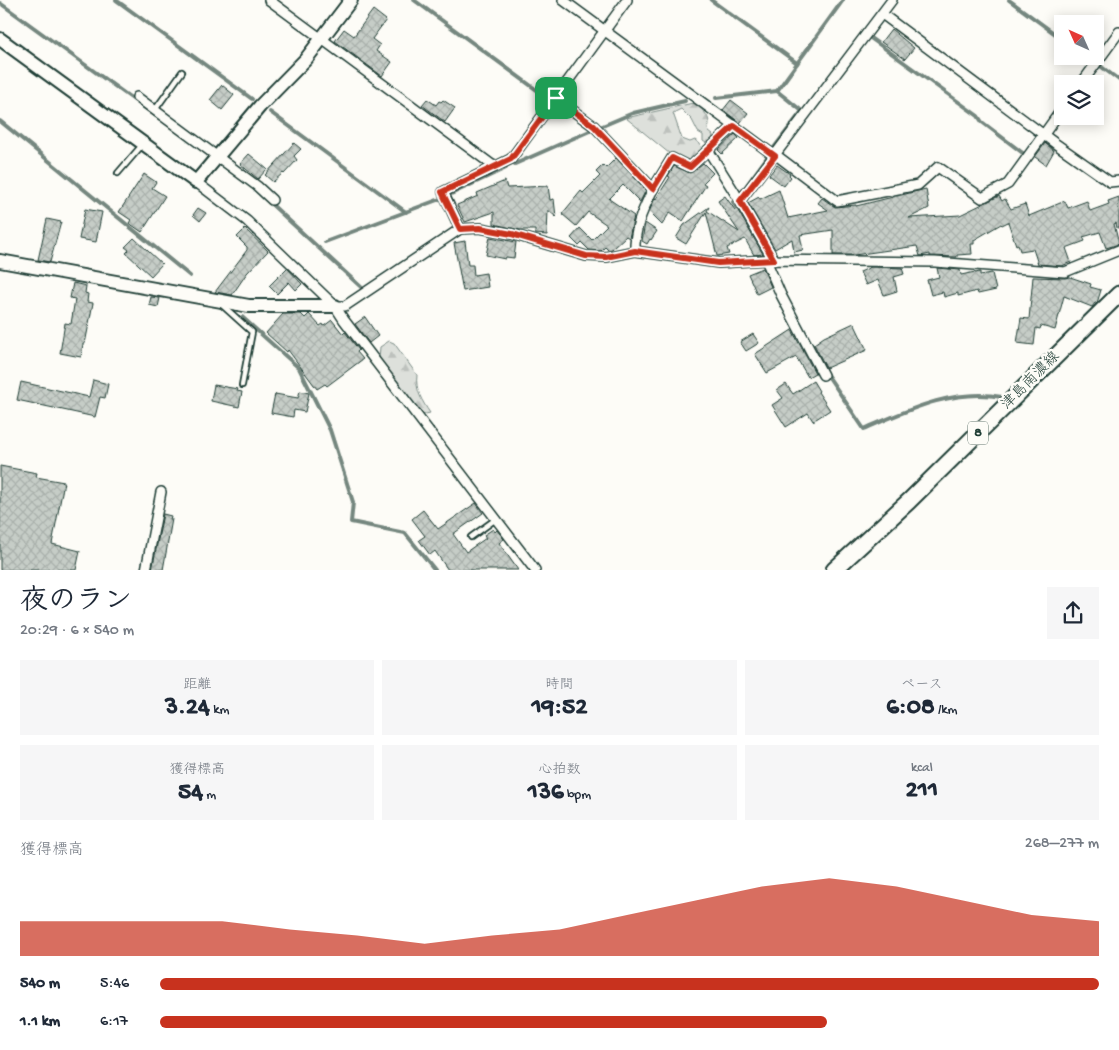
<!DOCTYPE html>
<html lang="ja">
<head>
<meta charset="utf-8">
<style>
	body { margin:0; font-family:"Gochi Hand","Klee One",sans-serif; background:#f6f6f7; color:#1f2937; height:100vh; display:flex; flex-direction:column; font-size:19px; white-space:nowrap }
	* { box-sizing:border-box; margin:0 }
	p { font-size:16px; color:#747a83 }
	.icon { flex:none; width:28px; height:28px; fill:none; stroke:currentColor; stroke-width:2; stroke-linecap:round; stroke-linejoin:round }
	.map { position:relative; height:570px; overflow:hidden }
	.drawer { display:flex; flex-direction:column; background:#fff; flex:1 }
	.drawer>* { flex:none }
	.needle { width:32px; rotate:315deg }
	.tools { position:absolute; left:1054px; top:15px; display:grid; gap:10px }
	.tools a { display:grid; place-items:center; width:50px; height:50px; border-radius:0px; background:#fff; box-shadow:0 2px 12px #0003; font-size:25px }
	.pin { position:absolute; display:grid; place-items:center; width:42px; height:42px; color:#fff; margin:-21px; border-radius:10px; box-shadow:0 2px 8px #0006 }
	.round { display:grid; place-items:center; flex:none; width:52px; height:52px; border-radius:0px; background:#f6f6f7 }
	.head { display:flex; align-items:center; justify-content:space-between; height:85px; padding:0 20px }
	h1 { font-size:28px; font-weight:800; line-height:38px }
	.stats { display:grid; grid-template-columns:repeat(3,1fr); gap:8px; height:85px; padding:5px 20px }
	.stats div { display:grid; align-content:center; border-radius:0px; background:#f6f6f7; text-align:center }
	.stats b { font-size:25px; font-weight:800 }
	.stats small { font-size:14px; font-weight:400 }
	.stats p { font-size:14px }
	.chart { height:140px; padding:10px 20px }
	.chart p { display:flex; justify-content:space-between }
	.chart svg { width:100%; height:90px; margin-top:5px; fill:#c8321e; opacity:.7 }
	ul { padding:0 20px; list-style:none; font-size:16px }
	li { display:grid; grid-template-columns:80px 60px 1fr; align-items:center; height:38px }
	li i { height:12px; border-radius:6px; background:#c8321e }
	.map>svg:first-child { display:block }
</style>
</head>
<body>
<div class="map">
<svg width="1119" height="570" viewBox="0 0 1119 570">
	<defs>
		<pattern id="forest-firs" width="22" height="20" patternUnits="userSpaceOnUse" patternTransform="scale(1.25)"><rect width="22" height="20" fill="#dde0db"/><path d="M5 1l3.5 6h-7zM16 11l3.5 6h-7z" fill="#bdc1bd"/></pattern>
		<pattern id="building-cross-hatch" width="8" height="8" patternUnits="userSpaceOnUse" patternTransform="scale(1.25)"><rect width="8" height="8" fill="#c6cdc7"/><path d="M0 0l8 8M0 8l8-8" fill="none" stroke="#aab1ac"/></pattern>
	</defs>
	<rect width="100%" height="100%" fill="#fdfcf7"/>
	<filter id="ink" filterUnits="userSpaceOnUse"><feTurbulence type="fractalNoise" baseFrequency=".02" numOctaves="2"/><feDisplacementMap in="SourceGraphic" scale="10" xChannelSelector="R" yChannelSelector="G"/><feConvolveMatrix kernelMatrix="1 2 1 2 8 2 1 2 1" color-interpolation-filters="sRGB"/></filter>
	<g filter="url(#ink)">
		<g fill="url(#forest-firs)" stroke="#7e8e88">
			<path d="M 693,103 C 703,110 712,117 708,129 L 709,132 L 713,135 L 712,141 L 706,143 L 703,141 L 703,135 L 698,132 L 692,120 L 681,109 L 673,113 L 682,139 L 690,142 L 695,140 L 700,144 L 703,152 L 689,164 L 670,154 L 626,118 Z"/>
			<path d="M 389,341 L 394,343 L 417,375 C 415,390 422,401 430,413 L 421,415 L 379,359 L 380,347 Z"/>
		</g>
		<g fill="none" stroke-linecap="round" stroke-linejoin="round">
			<g stroke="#75877f" stroke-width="4">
				<polyline points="116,0 252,99"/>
				<polyline points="414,0 549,99"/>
				<polyline points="711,0 797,63"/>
				<polyline points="1009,0 1062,39"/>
				<polyline points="0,3 160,119"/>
				<polyline points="869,37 978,116 982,122 1024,154"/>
				<polyline points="1086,56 1092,60"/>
				<polyline points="1099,65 1119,80"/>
				<polyline points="716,98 777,91 843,0"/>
				<polyline points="270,112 406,212"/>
				<polyline points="0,121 190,276"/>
				<polyline points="600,127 633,113 685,101"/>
				<polyline points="773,149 802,111 777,91"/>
				<polyline points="515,164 592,130 558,105"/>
				<polyline points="741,193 768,156"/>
				<polyline points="449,195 506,168"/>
				<polyline points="269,202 361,287"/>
				<polyline points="733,202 765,254"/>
				<polyline points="325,242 440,199"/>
				<polyline points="242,317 299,368 330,430 353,502 351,522 405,533 435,570"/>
				<path d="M 826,373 L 864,429 C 908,410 953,388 1002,397"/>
			</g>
		</g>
		<g fill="url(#building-cross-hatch)" stroke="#1f3d34">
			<polygon points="373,10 386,20 372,39 380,45 376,51 392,62 382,76 335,41 344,29 354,36"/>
			<polygon points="891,29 914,48 905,59 881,42"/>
			<polygon points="222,85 234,95 222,110 210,100"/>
			<polygon points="427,99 436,105 439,101 441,102 443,100 455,108 445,122 422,105"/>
			<polygon points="731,100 748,113 740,123 723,110"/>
			<polygon points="735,134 739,138 722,154 718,150"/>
			<polygon points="294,143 301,149 294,156 297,160 284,174 283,173 273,182 265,175"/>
			<polygon points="1045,143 1054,151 1046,165 1035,157"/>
			<polygon points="249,154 267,169 258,179 240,164"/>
			<polygon points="616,158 646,190 640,202 623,185 609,199 634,216 629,238 626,236 612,249 608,250 605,247 601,251 589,250 582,243 579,246 571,238 580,228 592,240 607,225 588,212 576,226 562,214 581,191 583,193 600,176 596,172 603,165 606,168"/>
			<polygon points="703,163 713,173 703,183 706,185 683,221 670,212 662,225 649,212 655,198 656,199 670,177 668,176 674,166 690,173"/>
			<polygon points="777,165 790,174 789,175 791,177 784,186 769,175"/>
			<polygon points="144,174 156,182 152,188 165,196 142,232 129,223 131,220 119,212"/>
			<polygon points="505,181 507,188 548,186 550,200 554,199 556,217 548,210 547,235 535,234 535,230 520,230 494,224 494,212 465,222 457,205 478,196 477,193"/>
			<polygon points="926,189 929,208 909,218 960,215 999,196 1002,201 1005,199 1011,209 1025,204 1029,216 1065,201 1068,208 1087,201 1090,211 1109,204 1108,201 1119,197 1119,228 1117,228 1116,223 1114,224 1119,244 1106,248 1100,232 1083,237 1085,241 1066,248 1071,262 1062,266 1038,264 1033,249 1020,251 1018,244 1016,245 1008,222 1002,225 1001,224 974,240 974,244 971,244 972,254 957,255 957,257 930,256 930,254 920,256 917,246 854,255 833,255 833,230 800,235 803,250 794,252 792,239 775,249 748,203 759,197 760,199 779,190 788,218 828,210 818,203 822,198 835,207 856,205 856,206"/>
			<polygon points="725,196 735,210 737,209 763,254 754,255 745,239 727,248 729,254 717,256 706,212 686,244 676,238 684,225 709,207 707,211 739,232 718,201"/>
			<polygon points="198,208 206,213 200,221 193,215"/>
			<polygon points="85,209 102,212 96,242 79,239"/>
			<polygon points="47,219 61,222 50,262 38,260"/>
			<polygon points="645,223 657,231 651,240 650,239 647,244 642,241"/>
			<polygon points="245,229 268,251 247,273 232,295 215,292 247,250 247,247 237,237"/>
			<polygon points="490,237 516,242 514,258 506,257 505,259 486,255"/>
			<polygon points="134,238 162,264 151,276 126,253 129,250 125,247"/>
			<polygon points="465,241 468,265 473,265 474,275 486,273 488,287 463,291 454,243"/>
			<polygon points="871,267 902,268 904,274 894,277 897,291 884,295 878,280 866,285 860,272"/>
			<polygon points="287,268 302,284 296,290 289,282 277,294 269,286"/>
			<polygon points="763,268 771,287 757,294 748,274"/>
			<polygon points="937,268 960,270 961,275 975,272 975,273 980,272 980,275 992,273 996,290 978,294 977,291 958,296 958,293 944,297 943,292 931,295 927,280 939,277"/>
			<polygon points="1033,277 1065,278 1070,277 1091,284 1090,287 1101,290 1097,303 1095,303 1092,307 1064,296 1055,330 1041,326 1040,329 1036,328 1034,345 1017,343 1021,318 1029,319"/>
			<polygon points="73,283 86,286 85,293 88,294 87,302 93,303 85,344 83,344 81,357 60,353 65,323 71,324 75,299 70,298"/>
			<polygon points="151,297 160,298 158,307 149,305"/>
			<polygon points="283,314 301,314 305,318 309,314 320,326 323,324 324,326 332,320 343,334 345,332 359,350 357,352 363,359 327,386 325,384 317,389 288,350 287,352 266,333"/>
			<polygon points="365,317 378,336 369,343 355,324"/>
			<polygon points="854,323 867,350 826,368 814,344 824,337"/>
			<polygon points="792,330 815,373 808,377 796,357 767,373 755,354"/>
			<polygon points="753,334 759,343 746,351 740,342"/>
			<polygon points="93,380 108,384 105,398 100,397 95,417 17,400 21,382 89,397"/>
			<polygon points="813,381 819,391 818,392 830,410 813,421 808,413 786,427 772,405 783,398 777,390 786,384 793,394"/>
			<polygon points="214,385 238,389 237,391 242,392 239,407 211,401"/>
			<polygon points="300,391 309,393 305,412 294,410 293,417 271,413 275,394 298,398"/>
			<polygon points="0,466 37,473 36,477 64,482 52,544 80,551 76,570 0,570"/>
			<polygon points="476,503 483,513 453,534 466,552 486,538 484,535 493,529 495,532 497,530 504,539 499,543 518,570 448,570 435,551 430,555 419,540 425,536 412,519 423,510 438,529"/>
			<polygon points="163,514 171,516 170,519 172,519 163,570 152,570"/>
		</g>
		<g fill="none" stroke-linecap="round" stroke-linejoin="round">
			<g stroke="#1f3d34" stroke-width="8">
				<g id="lane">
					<polyline points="155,110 182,72"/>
					<polyline points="118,173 143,144"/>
					<polyline points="221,304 252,332 242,385"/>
					<polyline points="471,537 496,519"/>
				</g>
			</g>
			<g stroke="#1f3d34" stroke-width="12">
				<g id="street">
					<polyline points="269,0 495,167"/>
					<polyline points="563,0 775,156"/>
					<polyline points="882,14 1056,144 1110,182 1119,181"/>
					<polyline points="1081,84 1119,32"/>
					<polyline points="137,97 257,186 272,200"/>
					<polyline points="556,98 594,126 653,189 672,158 690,167 708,150 740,201 774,260"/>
					<polyline points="708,150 734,126"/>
					<polyline points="776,155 837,201 918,185 938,167 982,198 1008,184 1062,109"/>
					<polyline points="196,182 247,221 335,306 344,320 535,570"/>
					<polyline points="740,201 892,0"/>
					<polyline points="460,229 443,192 511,159 627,0"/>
					<path d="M 635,251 C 634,227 643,210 653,189"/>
					<polyline points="766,260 781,295 823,375"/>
					<polyline points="335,306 345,306 460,229 480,228 512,234 586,256 606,257 635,251 719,263 766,260 935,262 1065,272 1119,250"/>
					<polyline points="146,570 161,492"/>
				</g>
			</g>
			<g stroke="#1f3d34" stroke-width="16">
				<g id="secondary">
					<polyline points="0,39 196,182 260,106 306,59 351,0"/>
					<polyline points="0,261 249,306 335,306"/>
				</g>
			</g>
			<g stroke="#1f3d34" stroke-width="19">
				<polyline id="primary" points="834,570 909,501 1119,294"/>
			</g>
			<use href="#lane" stroke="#fdfcf7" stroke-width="4.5"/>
			<use href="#street" stroke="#fdfcf7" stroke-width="9"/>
			<use href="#secondary" stroke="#fdfcf7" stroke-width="12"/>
			<use href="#primary" stroke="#fdfcf7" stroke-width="15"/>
		</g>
	</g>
	<g fill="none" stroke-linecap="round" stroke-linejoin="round" filter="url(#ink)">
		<g stroke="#fff" stroke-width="10">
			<polygon id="route" points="556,98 594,126 653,189 672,158 690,167 734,126 775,156 740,201 774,260 718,263 635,251 606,257 586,256 512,234 480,228 460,229 442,192 511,159"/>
		</g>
		<use href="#route" stroke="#c8321e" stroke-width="6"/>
	</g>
	<g text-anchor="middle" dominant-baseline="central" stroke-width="5" stroke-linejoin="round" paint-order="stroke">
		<rect fill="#fdfcf7" stroke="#62766e" stroke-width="1" x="968" y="421.5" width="20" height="23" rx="4"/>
		<g font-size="14" font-weight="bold" fill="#1f3d34">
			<text x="978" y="433">8</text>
		</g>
		<g font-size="15" fill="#1f3d34" stroke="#fdfcf7">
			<text transform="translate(1031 381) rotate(-45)">津島南濃線</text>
		</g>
	</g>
</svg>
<div class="tools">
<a><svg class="needle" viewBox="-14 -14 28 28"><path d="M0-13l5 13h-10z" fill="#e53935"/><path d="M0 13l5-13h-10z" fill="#747a83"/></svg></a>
<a><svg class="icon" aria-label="layers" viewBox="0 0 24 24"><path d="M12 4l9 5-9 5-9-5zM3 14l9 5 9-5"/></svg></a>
</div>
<div class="pin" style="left:556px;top:98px;background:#1e9e55"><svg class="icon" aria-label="arrive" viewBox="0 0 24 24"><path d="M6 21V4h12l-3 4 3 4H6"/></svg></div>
</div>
<section class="drawer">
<div class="head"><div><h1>夜のラン</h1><p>20:29 · 6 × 540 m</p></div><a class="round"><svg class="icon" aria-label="share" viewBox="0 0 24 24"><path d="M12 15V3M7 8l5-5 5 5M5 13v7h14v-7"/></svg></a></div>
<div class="stats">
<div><p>距離</p><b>3.24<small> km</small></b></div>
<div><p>時間</p><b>19:52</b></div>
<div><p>ペース</p><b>6:08<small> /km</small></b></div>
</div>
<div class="stats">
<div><p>獲得標高</p><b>54<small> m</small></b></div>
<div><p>心拍数</p><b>136<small> bpm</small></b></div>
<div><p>kcal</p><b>211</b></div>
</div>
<div class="chart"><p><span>獲得標高</span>268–277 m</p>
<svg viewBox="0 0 160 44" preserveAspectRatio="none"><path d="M0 44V27L10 27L20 27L30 27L40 31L50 34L60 38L70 34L80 31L90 24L100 17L110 10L120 6L130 10L140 17L150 24L160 27V44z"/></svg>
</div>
<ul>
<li><b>540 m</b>5:46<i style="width:100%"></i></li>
<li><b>1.1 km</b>6:17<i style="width:71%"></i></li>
</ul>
</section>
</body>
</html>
